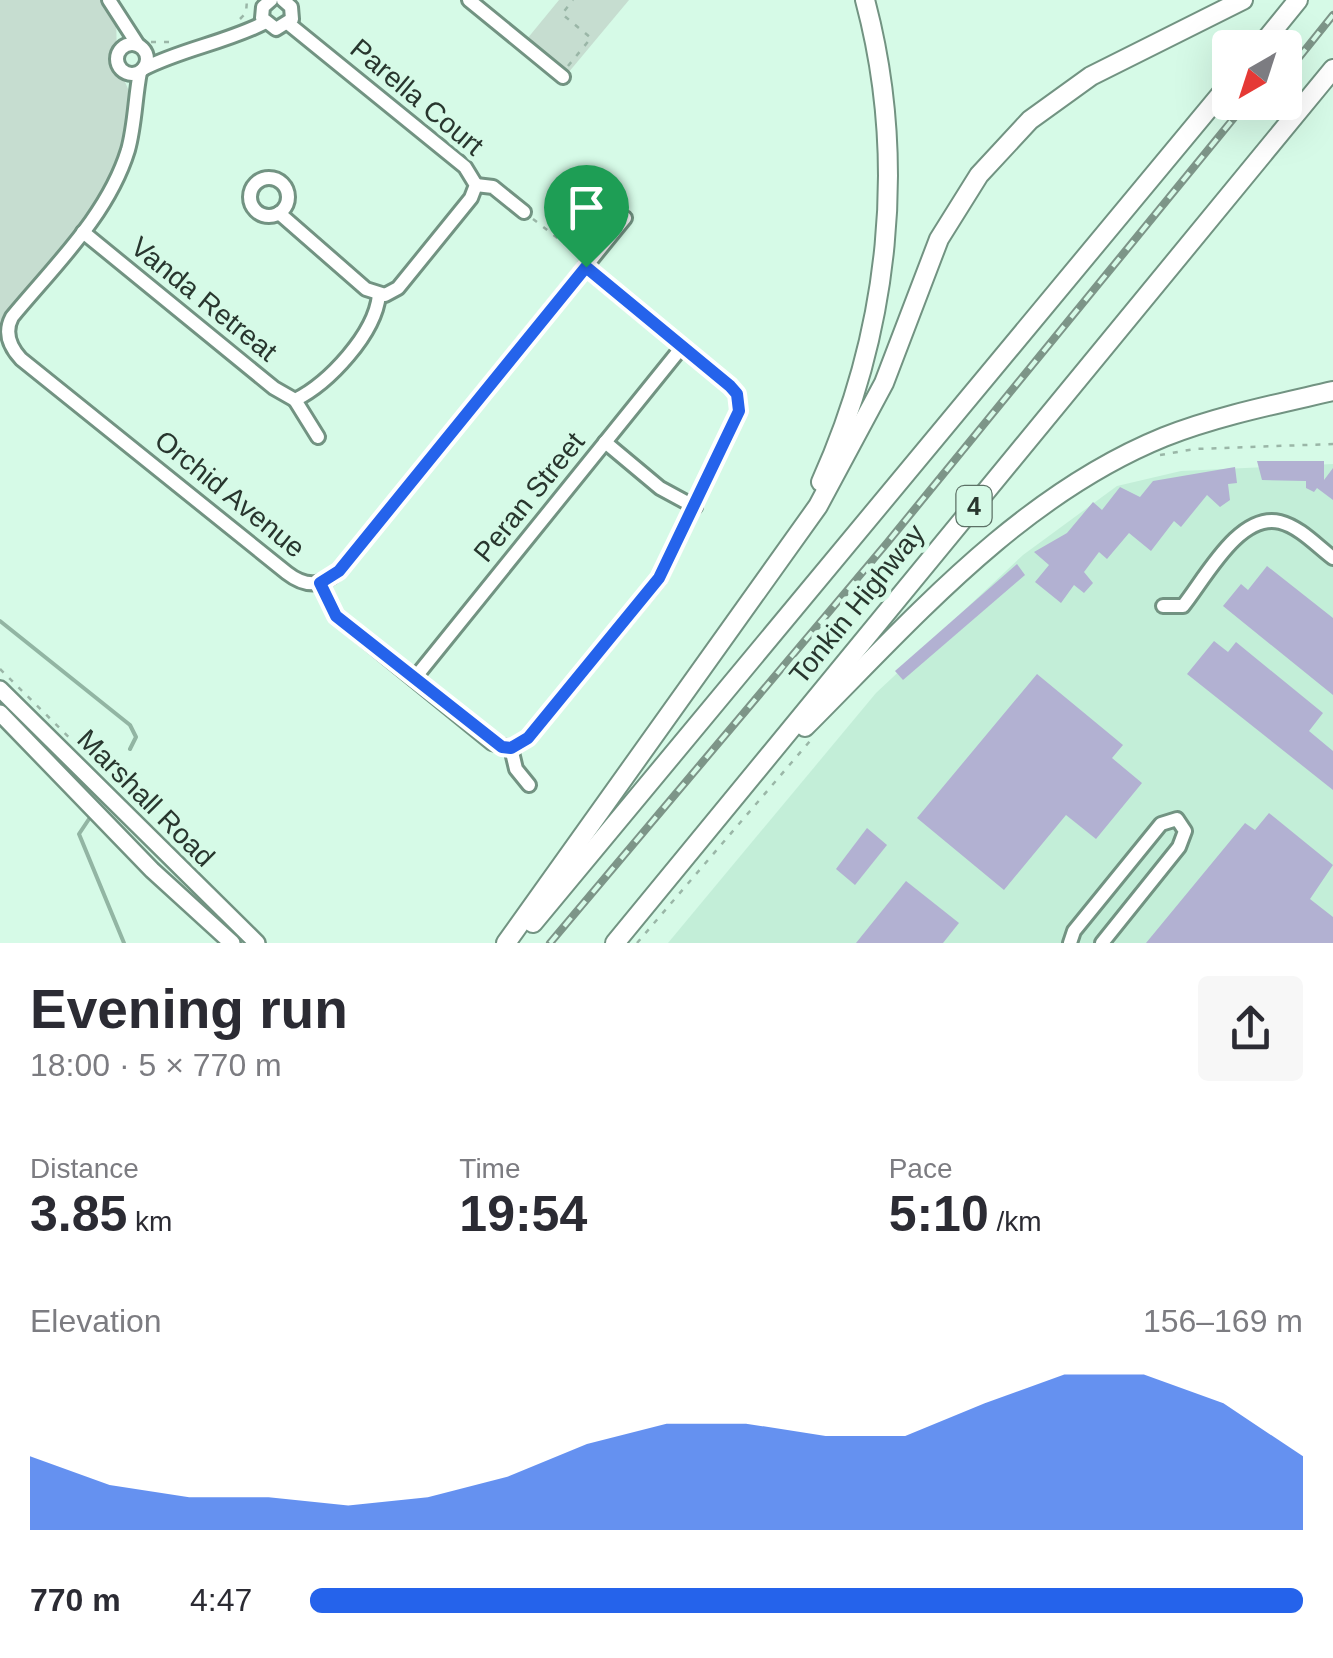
<!DOCTYPE html>
<html lang="en">
<head>
<meta charset="utf-8">
<style>
	body { margin:0; font-family:Arial,sans-serif; background:#f7f7f7; color:#2b2b33; height:100vh; display:flex; flex-direction:column; font-size:38px; white-space:nowrap }
	* { box-sizing:border-box; margin:0 }
	p { font-size:32px; color:#7c7c81 }
	.icon { flex:none; width:55px; height:55px; fill:none; stroke:currentColor; stroke-width:2; stroke-linecap:round; stroke-linejoin:round }
	.map { position:relative; height:943px; overflow:hidden }
	.side { display:flex; flex-direction:column; background:#fff; flex:1 }
	.side>* { flex:none }
	.needle { width:65px; rotate:219deg }
	.buttons { position:absolute; left:1212px; top:30px; display:grid; gap:20px }
	.buttons a { display:grid; place-items:center; width:90px; height:90px; border-radius:10px; background:#fff; box-shadow:0 10px 40px #0002; font-size:50px }
	.pin { position:absolute; display:grid; place-items:center; width:85px; height:85px; color:#fff; margin:-102px -42px; border-radius:50% 50% 50% 0; rotate:-45deg; box-shadow:0 0 10px #0007 }
	.pin .icon { rotate:45deg }
	.round { display:grid; place-items:center; flex:none; width:105px; height:105px; border-radius:10px; background:#f7f7f7 }
	.summary { display:flex; align-items:center; justify-content:space-between; height:170px; padding:0 30px }
	h1 { font-size:55px; font-weight:700; line-height:75px }
	.figures { display:grid; grid-template-columns:repeat(3,1fr); gap:15px; height:170px; padding:10px 30px }
	.figures div { display:grid; align-content:center }
	.figures b { font-size:50px; font-weight:700 }
	.figures small { font-size:28px; font-weight:400 }
	.figures p { font-size:28px }
	.chart { height:280px; padding:20px 30px }
	.chart p { display:flex; justify-content:space-between }
	.chart svg { width:100%; height:180px; margin-top:10px; fill:#2563eb; opacity:.7 }
	ul { padding:0 30px; list-style:none; font-size:32px }
	li { display:grid; grid-template-columns:160px 120px 1fr; align-items:center; height:75px }
	li i { height:25px; border-radius:12px; background:#2563eb }
	.map>svg:first-child { display:block }
</style>
</head>
<body>
<div class="map">
<svg width="1333" height="943" viewBox="0 0 1333 943">
	<rect width="100%" height="100%" fill="#d6fae7"/>
	<polygon fill="#c3eed8" points="1333,464 1333,943 668,943 876,693 1023,555 1117,486 1181,471"/>
	<g fill="#c6ddd0">
		<polygon points="0,0 109,0 116,12 117,63 134,103 118,174 7,331 0,330"/>
		<polygon points="559,0 629,0 568,73 527,39"/>
	</g>
	<g fill="none" stroke-linecap="round" stroke-linejoin="round">
		<g stroke="#92b5a3" stroke-width="4">
			<polyline points="0,621 130,725 136,737 130,749"/>
			<polyline points="91,816 79,834 124,943"/>
		</g>
	</g>
	<g fill="#b2b1d2">
		<polygon points="1257,461 1324,461 1324,480 1333,468 1333,500 1317,488 1314,492 1306,488 1306,481 1262,480"/>
		<polygon points="1235,467 1237,483 1228,484 1230,500 1220,507 1207,495 1181,527 1174,521 1151,551 1129,533 1107,559 1099,552 1084,572 1093,583 1084,593 1074,585 1061,603 1035,582 1049,565 1034,552 1067,533 1093,502 1102,510 1120,487 1140,497 1153,481"/>
		<polygon points="1017,564 1025,575 903,680 895,671"/>
		<polygon points="1267,566 1333,618 1333,695 1223,606 1241,584 1248,590"/>
		<polygon points="1214,641 1228,652 1236,642 1323,713 1309,731 1333,751 1333,790 1187,674"/>
		<polygon points="1037,674 1123,745 1112,758 1142,783 1096,839 1066,815 1004,890 917,818"/>
		<polygon points="1269,813 1333,865 1310,899 1333,917 1333,943 1146,943 1245,823 1255,830"/>
		<polygon points="867,828 887,845 855,885 836,869"/>
		<polygon points="906,881 959,923 943,943 856,943"/>
	</g>
	<g fill="none" stroke-linecap="round" stroke-linejoin="round">
		<g stroke="#729382" stroke-width="18">
			<g id="minor">
				<polyline points="109,0 138,45"/>
				<polyline points="271,0 263,7 262,18 276,29 292,19 291,7 283,0"/>
				<polyline points="469,0 563,77"/>
				<circle cx="132" cy="59" r="15"/>
				<path d="M 143,69 C 182,49 224,43 264,23"/>
				<path d="M 140,72 C 135,98 135,125 128,150 C 108,215 55,265 12,317 C 4,332 9,346 21,359 L 287,573 C 305,587 322,587 339,571 L 625,218"/>
				<circle cx="269" cy="197" r="19"/>
				<polyline points="476,185 493,187 524,212"/>
				<polyline points="279,213 366,289 385,295 398,288 471,198 476,185 465,167 289,24"/>
				<path d="M 83,232 L 274,388 L 295,400 C 329,383 375,334 379,295"/>
				<polyline points="295,400 318,437"/>
				<polyline points="605,442 660,488 695,507"/>
				<polyline points="320,583 336,616 492,743 511,748 528,738 659,579 739,411 737,394 730,386 585,267"/>
				<path d="M 1163,606 L 1183,606 C 1205,579 1239,512 1280,522 C 1300,527 1317,546 1333,558"/>
				<polyline points="414,679 682,347"/>
				<polyline points="511,748 516,769 529,785"/>
				<polyline points="1070,943 1074,931 1161,824 1177,819 1185,831 1179,847 1102,943"/>
			</g>
		</g>
		<g stroke="#729382" stroke-width="20">
			<g id="major">
				<polyline points="0,689 257,943"/>
				<polyline points="0,713 152,870 232,943"/>
			</g>
		</g>
		<g stroke="#729382" stroke-width="22">
			<g id="highway">
				<polyline points="1259,48 1298,0"/>
				<path d="M 821,482 C 889,331 908,161 865,0"/>
				<path d="M 805,727 C 913,619 1019,496 1164,437 C 1217,416 1277,404 1333,391"/>
				<polyline points="533,923 1230,83"/>
				<polyline points="506,943 818,506 884,383 939,239 979,175 1030,120 1091,76 1243,0"/>
				<polyline points="615,943 1333,69"/>
			</g>
		</g>
		<g stroke="#9ab6a7" stroke-width="2.5" stroke-dasharray="5 8" stroke-linecap="butt">
			<polyline points="240,19 246,13 247,0"/>
			<polyline points="151,42 173,42"/>
			<polyline points="568,66 591,38 562,14 573,0"/>
			<polyline points="533,219 578,254"/>
			<polyline points="1160,455 1195,449 1333,444"/>
			<polyline points="0,669 98,766"/>
			<polyline points="637,943 810,741"/>
		</g>
		<use href="#minor" stroke="#fff" stroke-width="12"/>
		<use href="#major" stroke="#fff" stroke-width="15"/>
		<use href="#highway" stroke="#fff" stroke-width="18"/>
		<g stroke="#7d9588" stroke-width="8">
			<g id="rail">
				<polyline points="1285,75 1333,15"/>
				<polyline points="550,943 887,543 1247,102"/>
			</g>
		</g>
		<use href="#rail" stroke="#d6fae7" stroke-width="4" stroke-dasharray="11" stroke-linecap="butt"/>
	</g>
	<g fill="none" stroke-linecap="round" stroke-linejoin="round">
		<g stroke="#fff" stroke-width="20">
			<polygon id="route" points="586,267 730,386 737,394 739,411 659,578 528,738 511,748 502,747 336,616 320,583 339,571"/>
		</g>
		<use href="#route" stroke="#2563eb" stroke-width="12"/>
	</g>
	<g text-anchor="middle" dominant-baseline="central" stroke-width="10" stroke-linejoin="round" paint-order="stroke">
		<rect fill="#d6fae7" stroke="#5c7166" stroke-width="2.5" x="956.5" y="486" width="35" height="40" rx="8"/>
		<g font-size="25" font-weight="bold" fill="#28362e">
			<text x="974" y="506">4</text>
		</g>
		<g font-size="28" fill="#28362e" stroke="#d6fae7">
			<text transform="translate(417 97) rotate(40)">Parella Court</text>
			<text transform="translate(204 299) rotate(39)">Vanda Retreat</text>
			<text transform="translate(230 494) rotate(39)">Orchid Avenue</text>
			<text transform="translate(529 497) rotate(-51)">Peran Street</text>
			<text transform="translate(857 604) rotate(-51)">Tonkin Highway</text>
			<text transform="translate(146 798) rotate(45)">Marshall Road</text>
		</g>
	</g>
</svg>
<div class="buttons">
<a><svg class="needle" viewBox="-14 -14 28 28"><path d="M0-13l5 13h-10z" fill="#e53935"/><path d="M0 13l5-13h-10z" fill="#7c7c81"/></svg></a>
</div>
<div class="pin" style="left:586px;top:267px;background:#1e9e55"><svg class="icon" aria-label="arrive" viewBox="0 0 24 24"><path d="M6 21V4h12l-3 4 3 4H6"/></svg></div>
</div>
<section class="side">
<div class="summary"><div><h1>Evening run</h1><p>18:00 · 5 × 770 m</p></div><a class="round"><svg class="icon" aria-label="share" viewBox="0 0 24 24"><path d="M12 15V3M7 8l5-5 5 5M5 13v7h14v-7"/></svg></a></div>
<div class="figures">
<div><p>Distance</p><b>3.85<small> km</small></b></div>
<div><p>Time</p><b>19:54</b></div>
<div><p>Pace</p><b>5:10<small> /km</small></b></div>
</div>
<div class="chart"><p><span>Elevation</span>156–169 m</p>
<svg viewBox="0 0 160 44" preserveAspectRatio="none"><path d="M0 44V26L10 33L20 36L30 36L40 38L50 36L60 31L70 23L80 18L90 18L100 21L110 21L120 13L130 6L140 6L150 13L160 26V44z"/></svg>
</div>
<ul>
<li><b>770 m</b>4:47<i style="width:100%"></i></li>
</ul>
</section>
</body>
</html>
